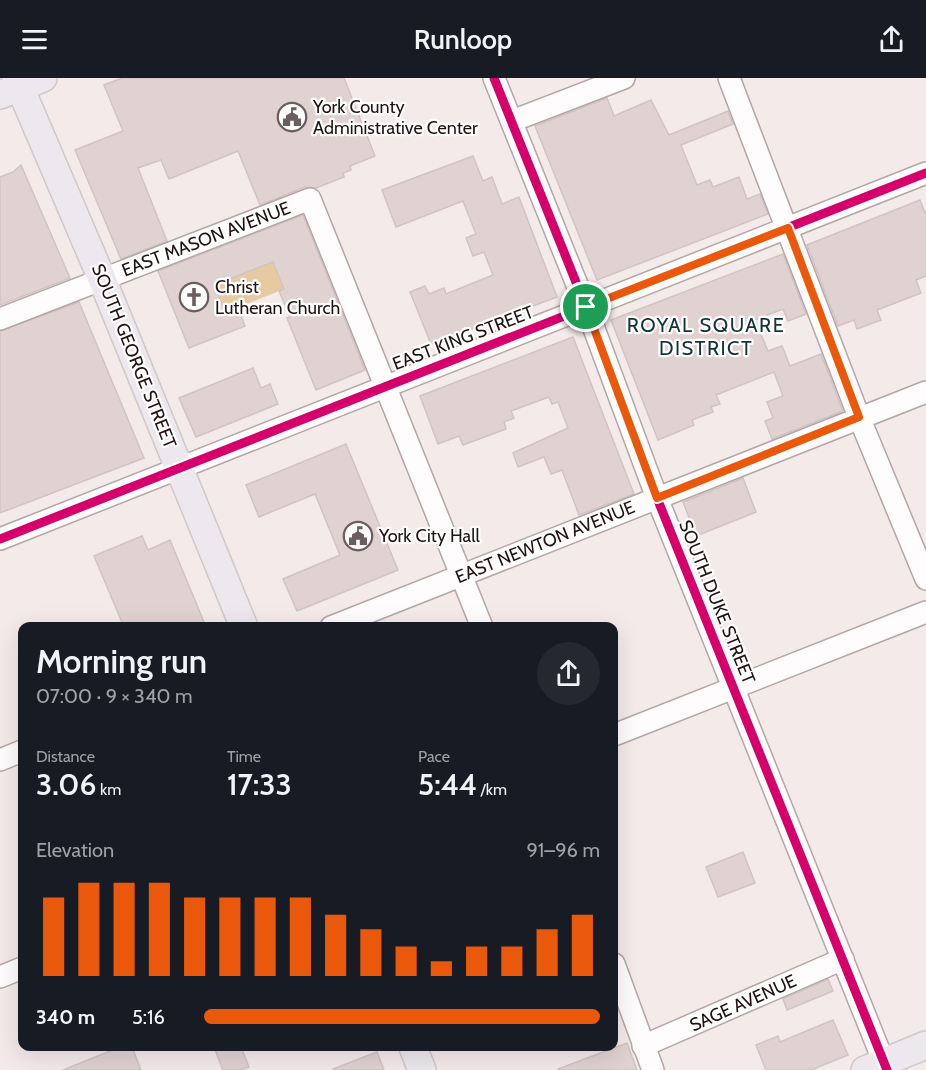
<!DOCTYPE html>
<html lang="en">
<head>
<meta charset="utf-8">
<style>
	body { margin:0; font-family:Cabin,sans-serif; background:#242831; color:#f1f3f6; height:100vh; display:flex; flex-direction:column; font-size:22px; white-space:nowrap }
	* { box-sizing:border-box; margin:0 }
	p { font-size:20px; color:#9ea1a6 }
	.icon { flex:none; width:33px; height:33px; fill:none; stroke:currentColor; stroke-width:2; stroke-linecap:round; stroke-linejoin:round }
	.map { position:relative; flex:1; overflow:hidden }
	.sheet { position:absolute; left:18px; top:544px; width:600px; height:429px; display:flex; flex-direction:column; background:#171b24; border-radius:12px; box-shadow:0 6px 24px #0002 }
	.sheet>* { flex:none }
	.pin { position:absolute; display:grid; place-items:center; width:51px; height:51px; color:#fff; margin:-26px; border:3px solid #fff; border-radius:50%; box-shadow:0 2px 6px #0007 }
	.round { display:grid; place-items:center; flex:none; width:63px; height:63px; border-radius:32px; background:#242831 }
	.overview { display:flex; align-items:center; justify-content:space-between; height:102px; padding:0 18px }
	h1 { font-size:33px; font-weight:600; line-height:45px }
	.stats { display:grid; grid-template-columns:repeat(3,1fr); gap:9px; height:102px; padding:6px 18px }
	.stats div { display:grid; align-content:center }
	.stats b { font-size:30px; font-weight:600 }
	.stats small { font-size:16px; font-weight:400 }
	.stats p { font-size:16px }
	.chart { height:168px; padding:12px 18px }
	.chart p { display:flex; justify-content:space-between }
	.chart svg { width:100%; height:108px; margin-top:6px; stroke:#ea580c; stroke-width:6 }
	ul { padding:0 18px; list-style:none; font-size:20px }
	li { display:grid; grid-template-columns:96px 72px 1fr; align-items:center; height:45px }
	li i { height:15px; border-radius:8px; background:#ea580c }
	header { display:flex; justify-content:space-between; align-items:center; height:78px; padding:0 18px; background:#171b24; font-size:27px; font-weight:600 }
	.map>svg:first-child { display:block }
</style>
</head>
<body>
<header><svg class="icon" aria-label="menu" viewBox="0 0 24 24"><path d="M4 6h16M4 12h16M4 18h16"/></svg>Runloop<svg class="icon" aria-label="share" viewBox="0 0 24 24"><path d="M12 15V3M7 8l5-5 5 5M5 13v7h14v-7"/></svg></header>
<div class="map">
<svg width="926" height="992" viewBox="0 0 926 992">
	<rect width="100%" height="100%" fill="#f5eaea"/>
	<polygon fill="#e8caa2" points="271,181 284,211 234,231 235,234 227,237 214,207"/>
	<g fill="#e1d2d2" stroke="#d1c3c4" stroke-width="1.5">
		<polygon points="122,0 344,0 375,78 350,88 351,92 343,95 344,99 316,110 305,109 260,127 238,73 169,101 161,82 138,90 167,163 121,181 75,72 123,53 104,7"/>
		<polygon points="607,20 614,38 651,22 669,57 728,33 733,46 681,67 697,107 710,102 713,109 739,99 747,121 760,116 768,136 597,202 535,48"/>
		<polygon points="473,78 483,103 492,99 502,126 519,119 557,219 431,266 410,214 425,208 429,216 444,210 446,216 493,197 484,174 473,178 466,160 476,156 463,123 396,149 382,112"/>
		<polygon points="21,87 70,200 0,227 0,99 13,94"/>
		<polygon points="920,122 926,137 926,198 916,202 921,215 877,232 881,242 857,251 854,242 838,248 807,167"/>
		<polygon points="303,137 365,292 316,312 287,240 290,239 279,213 284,211 273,184 214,207 227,237 239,232 245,248 189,270 158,193"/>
		<polygon points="783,176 806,236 788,243 783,231 755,242 768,273 782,268 790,288 821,276 843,333 772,361 765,343 773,340 767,324 783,318 774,294 716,317 720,326 711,329 713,334 692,342 694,347 658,362 611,242"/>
		<polygon points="79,224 144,380 0,435 0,253"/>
		<polygon points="573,259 634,416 579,437 562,392 551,396 544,379 518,389 513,375 568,350 558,324 552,326 549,319 511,333 514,340 504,344 506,351 463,367 459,358 438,366 420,318"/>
		<polygon points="253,290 261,310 270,306 278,326 196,359 179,320"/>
		<polygon points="346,366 398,492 297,533 283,501 340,477 315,416 259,439 246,407"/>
		<polygon points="743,400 756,434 696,458 683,424"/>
		<polygon points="142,458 148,472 170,462 206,549 124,549 94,478"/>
		<polygon points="743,774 755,805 718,819 706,789"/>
		<polygon points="828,901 833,913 787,932 783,921"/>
		<polygon points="833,942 848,977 811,992 766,992 756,967 778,958 780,964"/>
		<polygon points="627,965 637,992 558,992 558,991"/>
		<polygon points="120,969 132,969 141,992 63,992"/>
		<polygon points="214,969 241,969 249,989 240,992 223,992"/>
		<polygon points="377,974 384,992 334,992 333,991"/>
	</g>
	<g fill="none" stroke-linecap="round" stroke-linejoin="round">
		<g stroke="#b4a6a6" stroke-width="24">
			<g id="minor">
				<polyline points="494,0 586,229 657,420 887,992"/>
				<polyline points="729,0 859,339 926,501"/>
				<polyline points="512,43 624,0"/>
				<polyline points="0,241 310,121 482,549"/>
				<polyline points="0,461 926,95"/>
				<polyline points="331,549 926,314"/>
				<polyline points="614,657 926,534"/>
				<polyline points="0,682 22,673"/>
				<polyline points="614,886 653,992"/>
				<polyline points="0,899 22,890"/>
				<polyline points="643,968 843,881"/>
			</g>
		</g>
		<g stroke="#cfc8c8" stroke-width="30">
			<g id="major">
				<polyline points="16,0 102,201 244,549"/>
				<polyline points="0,17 43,0"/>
				<polyline points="413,969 422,992"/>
				<polyline points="865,992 926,967"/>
			</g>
		</g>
		<use href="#minor" stroke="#fefcfc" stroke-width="21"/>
		<use href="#major" stroke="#ede8ed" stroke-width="27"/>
		<g stroke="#fff" stroke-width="13">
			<g id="cycleway">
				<polyline points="494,0 586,229 657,420 887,992"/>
				<polyline points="0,461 926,95"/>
			</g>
		</g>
		<use href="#cycleway" stroke="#d6006c" stroke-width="9"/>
	</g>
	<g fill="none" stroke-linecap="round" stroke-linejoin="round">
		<g stroke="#fff" stroke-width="12">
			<polygon id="route" points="788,150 859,339 657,420 586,229"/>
		</g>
		<use href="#route" stroke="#ea580c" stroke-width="8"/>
	</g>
	<defs>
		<g id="civic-ring" transform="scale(1.5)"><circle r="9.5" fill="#fff" stroke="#6c5d5e" stroke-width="1.5"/><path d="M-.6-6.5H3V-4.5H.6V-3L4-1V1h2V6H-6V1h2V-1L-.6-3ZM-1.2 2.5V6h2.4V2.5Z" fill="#6c5d5e"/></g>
		<g id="church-ring" transform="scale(1.5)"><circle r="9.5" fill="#fff" stroke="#6c5d5e" stroke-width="1.5"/><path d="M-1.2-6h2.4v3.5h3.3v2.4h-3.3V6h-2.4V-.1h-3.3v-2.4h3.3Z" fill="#6c5d5e"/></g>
	</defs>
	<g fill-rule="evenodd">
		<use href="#civic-ring" x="292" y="39"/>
		<use href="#church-ring" x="194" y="219"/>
		<use href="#civic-ring" x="358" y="458"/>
	</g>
	<g text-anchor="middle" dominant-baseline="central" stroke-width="4.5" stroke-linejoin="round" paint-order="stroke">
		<g font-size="18" fill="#221112" stroke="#fff" text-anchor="start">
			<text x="313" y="29">York County<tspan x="313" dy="21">Administrative Center</tspan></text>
			<text x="215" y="209">Christ<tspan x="215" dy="21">Lutheran Church</tspan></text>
			<text x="379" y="458">York City Hall</text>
		</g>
		<g font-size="18" fill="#221112" stroke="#fff">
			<text transform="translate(206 161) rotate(-21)">EAST MASON AVENUE</text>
			<text transform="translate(463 260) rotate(-21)">EAST KING STREET</text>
			<text transform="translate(134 278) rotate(68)">SOUTH GEORGE STREET</text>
			<text transform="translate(545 464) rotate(-22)">EAST NEWTON AVENUE</text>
			<text transform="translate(717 524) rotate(68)">SOUTH DUKE STREET</text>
			<text transform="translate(743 925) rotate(-24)">SAGE AVENUE</text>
		</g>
		<g font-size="20" letter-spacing="1.5" fill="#113435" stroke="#fff">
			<text x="706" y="247">ROYAL SQUARE<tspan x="706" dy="23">DISTRICT</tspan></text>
		</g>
	</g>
</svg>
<div class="pin" style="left:586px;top:229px;background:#1e9e55"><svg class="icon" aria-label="arrive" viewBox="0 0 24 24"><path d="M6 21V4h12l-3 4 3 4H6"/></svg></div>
<section class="sheet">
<div class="overview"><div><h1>Morning run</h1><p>07:00 · 9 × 340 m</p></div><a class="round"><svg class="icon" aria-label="share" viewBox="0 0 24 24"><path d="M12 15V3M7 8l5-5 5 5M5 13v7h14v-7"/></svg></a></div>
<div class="stats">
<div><p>Distance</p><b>3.06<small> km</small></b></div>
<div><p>Time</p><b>17:33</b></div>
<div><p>Pace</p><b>5:44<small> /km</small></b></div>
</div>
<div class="chart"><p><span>Elevation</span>91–96 m</p>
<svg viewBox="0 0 160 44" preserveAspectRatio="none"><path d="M5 44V12M15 44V6M25 44V6M35 44V6M45 44V12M55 44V12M65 44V12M75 44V12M85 44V19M95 44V25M105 44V32M115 44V38M125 44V32M135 44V32M145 44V25M155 44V19"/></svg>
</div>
<ul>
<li><b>340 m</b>5:16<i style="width:100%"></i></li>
</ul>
</section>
</div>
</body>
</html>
